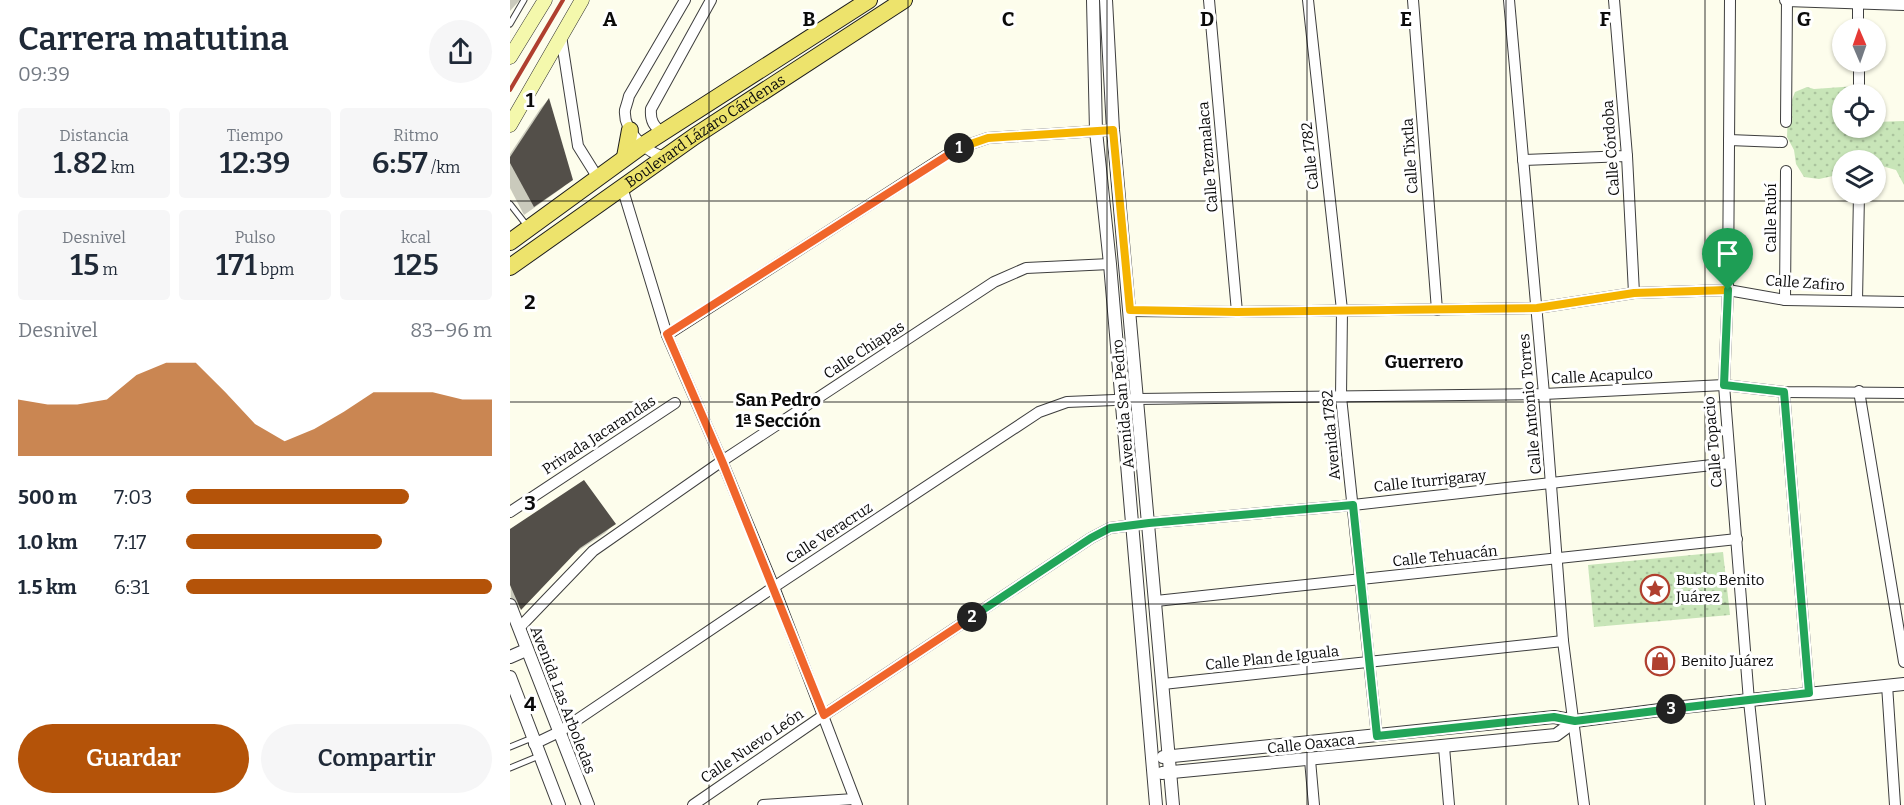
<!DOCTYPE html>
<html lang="es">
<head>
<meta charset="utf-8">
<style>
	body { margin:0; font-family:Bitter,serif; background:#f6f6f7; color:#1f2937; height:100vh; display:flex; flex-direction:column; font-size:22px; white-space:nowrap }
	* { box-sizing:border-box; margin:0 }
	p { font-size:20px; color:#747a83 }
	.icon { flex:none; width:33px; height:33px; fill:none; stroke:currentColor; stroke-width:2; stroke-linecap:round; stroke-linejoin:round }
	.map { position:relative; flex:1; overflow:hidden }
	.details { display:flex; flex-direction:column; background:#fff; width:510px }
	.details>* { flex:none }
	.needle { width:39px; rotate:358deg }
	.controls { position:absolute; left:1322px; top:18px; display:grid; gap:12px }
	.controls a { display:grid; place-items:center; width:54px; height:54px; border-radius:50%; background:#fff; box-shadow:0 2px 4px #0004; font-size:30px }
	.pin { position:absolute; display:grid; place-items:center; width:51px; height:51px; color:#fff; margin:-62px -26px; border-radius:50% 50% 50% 0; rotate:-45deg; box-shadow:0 0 6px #0007 }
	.pin .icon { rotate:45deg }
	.km { position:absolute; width:30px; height:30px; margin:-15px; border-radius:50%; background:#222; color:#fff; font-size:16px; line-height:30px; text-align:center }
	.round { display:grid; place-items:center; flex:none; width:63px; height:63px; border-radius:32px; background:#f6f6f7 }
	.head { display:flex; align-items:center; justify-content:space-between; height:102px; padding:0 18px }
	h1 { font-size:33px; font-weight:600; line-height:45px }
	.figures { display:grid; grid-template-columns:repeat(3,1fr); gap:9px; height:102px; padding:6px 18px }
	.figures div { display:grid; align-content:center; border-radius:6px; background:#f6f6f7; text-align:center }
	.figures b { font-size:30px; font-weight:600 }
	.figures small { font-size:16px; font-weight:400 }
	.figures p { font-size:16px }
	.chart { height:168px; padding:12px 18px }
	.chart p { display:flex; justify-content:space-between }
	.chart svg { width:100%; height:108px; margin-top:6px; fill:#b45309; opacity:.7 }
	.cta { display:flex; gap:12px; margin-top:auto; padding:12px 18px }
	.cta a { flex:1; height:69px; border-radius:36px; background:#b45309; color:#fff; font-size:24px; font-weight:600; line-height:69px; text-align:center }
	.cta a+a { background:#f6f6f7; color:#1f2937 }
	ul { padding:0 18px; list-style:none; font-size:20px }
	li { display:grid; grid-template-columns:96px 72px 1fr; align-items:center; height:45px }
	li i { height:15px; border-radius:8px; background:#b45309 }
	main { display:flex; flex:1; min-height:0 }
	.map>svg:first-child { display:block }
</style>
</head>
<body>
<main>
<section class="details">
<div class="head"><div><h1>Carrera matutina</h1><p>09:39</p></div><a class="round"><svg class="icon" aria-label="share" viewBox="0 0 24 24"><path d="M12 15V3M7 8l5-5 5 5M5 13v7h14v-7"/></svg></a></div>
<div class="figures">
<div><p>Distancia</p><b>1.82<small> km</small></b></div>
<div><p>Tiempo</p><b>12:39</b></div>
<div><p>Ritmo</p><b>6:57<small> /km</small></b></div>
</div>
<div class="figures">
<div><p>Desnivel</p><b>15<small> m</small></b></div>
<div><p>Pulso</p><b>171<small> bpm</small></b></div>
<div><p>kcal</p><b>125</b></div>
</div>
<div class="chart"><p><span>Desnivel</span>83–96 m</p>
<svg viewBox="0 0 160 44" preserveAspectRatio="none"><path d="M0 44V21L10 23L20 23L30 21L40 11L50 6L60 6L70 18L80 31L90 38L100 33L110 26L120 18L130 18L140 18L150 21L160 21V44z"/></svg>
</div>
<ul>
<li><b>500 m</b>7:03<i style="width:73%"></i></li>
<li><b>1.0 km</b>7:17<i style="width:64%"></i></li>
<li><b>1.5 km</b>6:31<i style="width:100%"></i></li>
</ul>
<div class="cta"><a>Guardar</a><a>Compartir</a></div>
</section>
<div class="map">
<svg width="1394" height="805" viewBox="0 0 1394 805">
	<defs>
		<pattern id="green-dots" width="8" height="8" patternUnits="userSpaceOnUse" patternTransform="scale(1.5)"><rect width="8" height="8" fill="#c8e5b8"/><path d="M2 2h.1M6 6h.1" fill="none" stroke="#aac39d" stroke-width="1.8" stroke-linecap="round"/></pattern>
	</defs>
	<rect width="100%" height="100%" fill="#fdfdec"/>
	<g fill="url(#green-dots)">
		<polygon points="1347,86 1350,94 1332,94 1332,128 1365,128 1365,122 1394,121 1394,185 1386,170 1365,164 1365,160 1332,160 1332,174 1309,179 1294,177 1286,164 1284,150 1277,137 1278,110 1285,92 1297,87 1304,89"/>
		<polygon points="1213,552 1220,615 1084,627 1078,565"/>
	</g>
	<g fill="#0003">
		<polygon points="0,0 10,0 0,11"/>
		<polygon points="38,100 61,179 52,188 14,215 0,188 0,154 30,109"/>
		<polygon points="104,524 95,533 60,556 1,617 0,531"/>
	</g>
	<g fill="#534f49">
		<polygon points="39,98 63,180 24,207 0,163 0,157"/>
		<polygon points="74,480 106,524 70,548 11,610 0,585 0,529"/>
	</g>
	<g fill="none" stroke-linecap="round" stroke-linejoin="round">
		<g stroke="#3e3e3e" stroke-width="7">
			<g id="service">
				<polyline points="0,24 14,0"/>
				<polyline points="0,204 18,227"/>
				<polyline points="0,747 22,738"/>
				<polyline points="0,768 29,756"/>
			</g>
		</g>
		<g stroke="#3e3e3e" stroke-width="12">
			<g id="minor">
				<polyline points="699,0 727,312"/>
				<polyline points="798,0 832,310 831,397 867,736"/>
				<polyline points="903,0 927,310"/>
				<polyline points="999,0 1034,394 1053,641 1074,805"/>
				<polyline points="1104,0 1117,156 1124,293"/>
				<polyline points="1220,0 1218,290 1214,385 1239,701 1250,805"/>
				<polyline points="1348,3 1348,28"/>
				<polyline points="51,36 68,146 88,178"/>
				<polyline points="1349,62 1349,94"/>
				<polyline points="1276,122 1277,0"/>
				<path d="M 152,133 C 144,126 140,121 141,109 L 201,0"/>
				<polyline points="1219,140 1272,142"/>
				<path d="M 156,157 C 137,154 113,131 115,110 C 116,106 118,101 119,96 L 175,0"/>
				<polyline points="1013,160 1117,156"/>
				<polyline points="112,187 157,335 212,461 264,587 347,805"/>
				<polyline points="1275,300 1276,171"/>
				<polyline points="1347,301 1349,194"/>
				<polyline points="620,311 727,312 1027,308 1124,293 1218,290 1275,300 1394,302"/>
				<polyline points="157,335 446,149 478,138 603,130"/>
				<polyline points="1349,391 1394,662"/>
				<polyline points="1274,392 1299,693"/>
				<polyline points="0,512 165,403"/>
				<polyline points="646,601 1227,539"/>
				<polyline points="9,628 83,551 212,461 484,282 516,268 600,264"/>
				<polyline points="653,684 1053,641"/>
				<polyline points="1377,685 1385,805"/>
				<polyline points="24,744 49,732 264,587 529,412 557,402 628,399 1034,394 1214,385 1274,392 1394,393"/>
				<polyline points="934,747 939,805"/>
				<polyline points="800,760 804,805"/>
				<polyline points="183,805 314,715 581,538 600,528 639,523 843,505 1220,463"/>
				<polyline points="253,805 344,799"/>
			</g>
		</g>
		<g stroke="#3e3e3e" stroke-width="14">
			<g id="tertiary">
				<polyline points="583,0 586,131 600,264 646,805"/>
				<polyline points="596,0 603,130 663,805"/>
				<polyline points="1276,0 1394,4"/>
				<polyline points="0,605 78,805"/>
				<polyline points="0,657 16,650"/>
				<polyline points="0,677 49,805"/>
				<polyline points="653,757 1044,717 1065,721 1173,707 1394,684"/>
				<polyline points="652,773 1046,735 1065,721"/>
			</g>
		</g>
		<g stroke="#2d2d2d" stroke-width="15">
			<g id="secondary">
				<polyline points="0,57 35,0"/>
				<polyline points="0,125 72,0"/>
			</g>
		</g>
		<g stroke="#1c1c1c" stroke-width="18">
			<g id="primary">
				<polyline points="115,157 120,130"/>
				<polyline points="0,242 133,145 359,0"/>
				<path id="s1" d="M 0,267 L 185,136 L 394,0"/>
			</g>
		</g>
		<use href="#service" stroke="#fff" stroke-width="5"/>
		<use href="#minor" stroke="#fff" stroke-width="10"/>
		<use href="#tertiary" stroke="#fff" stroke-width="12"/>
		<use href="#secondary" stroke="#f4f8ac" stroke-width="14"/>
		<use href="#primary" stroke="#ede36c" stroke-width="16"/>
		<polyline stroke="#b03f2f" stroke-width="4" points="0,90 53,0"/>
	</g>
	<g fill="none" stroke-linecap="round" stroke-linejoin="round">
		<g stroke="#fff" stroke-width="12">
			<polyline id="split-1" points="449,148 478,138 603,130 620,310 727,312 1027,308 1124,293 1218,290"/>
		</g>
		<g stroke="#fff" stroke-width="12">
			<polyline id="split-2" points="449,148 157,334 212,461 314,715 462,617"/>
		</g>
		<g stroke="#fff" stroke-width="12">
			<polyline id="split-3" points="462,617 581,538 600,528 639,523 843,505 867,736 1044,717 1065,721 1161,709"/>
		</g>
		<g stroke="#fff" stroke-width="12">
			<polyline id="split-4" points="1161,709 1299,693 1274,392 1214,385 1218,290"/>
		</g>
		<use href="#split-1" stroke="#f5b400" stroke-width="8"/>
		<use href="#split-2" stroke="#f0652b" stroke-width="8"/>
		<use href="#split-3" stroke="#22a559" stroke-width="8"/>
		<use href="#split-4" stroke="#22a559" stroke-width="8"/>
	</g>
	<path fill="none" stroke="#0b0b0b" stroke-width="1.5" stroke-opacity="0.55" d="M 199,0 L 199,805M 398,0 L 398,805M 597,0 L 597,805M 797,0 L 797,805M 996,0 L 996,805M 1195,0 L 1195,805M 0,201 L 1394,201M 0,402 L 1394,402M 0,604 L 1394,604"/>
	<defs>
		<g id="sight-ring" transform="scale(1.5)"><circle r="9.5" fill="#fff" stroke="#b03f2f" stroke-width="1.5"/><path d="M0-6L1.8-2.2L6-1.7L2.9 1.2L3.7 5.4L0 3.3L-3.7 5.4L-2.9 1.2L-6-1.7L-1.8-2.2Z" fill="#b03f2f"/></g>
		<g id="shop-ring" transform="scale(1.5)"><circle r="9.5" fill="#fff" stroke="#b03f2f" stroke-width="1.5"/><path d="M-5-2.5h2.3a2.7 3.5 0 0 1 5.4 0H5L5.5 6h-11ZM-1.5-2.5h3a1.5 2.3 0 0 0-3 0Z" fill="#b03f2f"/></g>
	</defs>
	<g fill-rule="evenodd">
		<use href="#sight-ring" x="1145" y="589"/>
		<use href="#shop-ring" x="1150" y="661"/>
	</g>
	<g text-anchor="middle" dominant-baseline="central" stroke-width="6" stroke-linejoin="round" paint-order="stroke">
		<g font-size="15" fill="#0b0b0b" stroke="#fff">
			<text stroke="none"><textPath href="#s1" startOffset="238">Boulevard Lázaro Cárdenas</textPath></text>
			<text transform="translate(1101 148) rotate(-94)">Calle Córdoba</text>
			<text transform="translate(800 156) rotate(-96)">Calle 1782</text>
			<text transform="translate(900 156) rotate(-94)">Calle Tixtla</text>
			<text transform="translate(698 157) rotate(-95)">Calle Tezmalaca</text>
			<text transform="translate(1261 218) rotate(-90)">Calle Rubí</text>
			<text transform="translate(1295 283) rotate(4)">Calle Zafiro</text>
			<text transform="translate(354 350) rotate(-33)">Calle Chiapas</text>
			<text transform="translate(1092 376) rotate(-3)">Calle Acapulco</text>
			<text transform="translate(613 404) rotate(-95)">Avenida San Pedro</text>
			<text transform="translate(1020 404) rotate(-95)">Calle Antonio Torres</text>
			<text transform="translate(89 435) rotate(-33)">Privada Jacarandas</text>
			<text transform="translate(821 435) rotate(-95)">Avenida 1782</text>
			<text transform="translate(1203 442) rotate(-95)">Calle Topacio</text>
			<text transform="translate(920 481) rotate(-6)">Calle Iturrigaray</text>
			<text transform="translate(319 533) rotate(-33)">Calle Veracruz</text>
			<text transform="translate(935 556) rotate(-6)">Calle Tehuacán</text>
			<text transform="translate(762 658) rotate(-6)">Calle Plan de Iguala</text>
			<text transform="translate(53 700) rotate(69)">Avenida Las Arboledas</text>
			<text transform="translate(801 744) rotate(-6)">Calle Oaxaca</text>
			<text transform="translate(242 746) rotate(-34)">Calle Nuevo León</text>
		</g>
		<g font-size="15" fill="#0b0b0b" stroke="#fff" text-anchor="start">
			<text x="1166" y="580">Busto Benito<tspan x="1166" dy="17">Juárez</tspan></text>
			<text x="1171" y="661">Benito Juárez</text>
		</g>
		<g font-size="18" font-weight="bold" fill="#0b0b0b" stroke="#fff">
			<text x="914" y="362">Guerrero</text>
			<text x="268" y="400">San Pedro<tspan x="268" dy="21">1ª Sección</tspan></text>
		</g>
	</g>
	<g font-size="20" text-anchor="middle" font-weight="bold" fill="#0b0b0b" stroke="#fff" stroke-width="6" stroke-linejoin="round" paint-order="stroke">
		<text x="100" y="26">A</text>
		<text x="299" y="26">B</text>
		<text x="498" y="26">C</text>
		<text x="697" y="26">D</text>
		<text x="896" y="26">E</text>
		<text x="1095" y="26">F</text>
		<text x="1294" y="26">G</text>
		<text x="20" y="107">1</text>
		<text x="20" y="309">2</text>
		<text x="20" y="510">3</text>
		<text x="20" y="711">4</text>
	</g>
</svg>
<div class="controls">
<a><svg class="needle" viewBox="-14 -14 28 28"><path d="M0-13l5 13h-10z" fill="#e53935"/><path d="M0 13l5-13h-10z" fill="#747a83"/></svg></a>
<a><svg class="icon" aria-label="locate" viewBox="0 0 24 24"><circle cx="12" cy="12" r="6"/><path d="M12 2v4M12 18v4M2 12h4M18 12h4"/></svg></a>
<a><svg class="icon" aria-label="layers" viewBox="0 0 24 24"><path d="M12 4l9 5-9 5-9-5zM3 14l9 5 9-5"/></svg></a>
</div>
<div class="pin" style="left:1218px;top:290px;background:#1e9e55"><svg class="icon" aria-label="arrive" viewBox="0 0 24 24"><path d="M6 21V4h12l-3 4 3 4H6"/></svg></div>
<b class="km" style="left:449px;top:148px">1</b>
<b class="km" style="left:462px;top:617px">2</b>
<b class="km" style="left:1161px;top:709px">3</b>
</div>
</main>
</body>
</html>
